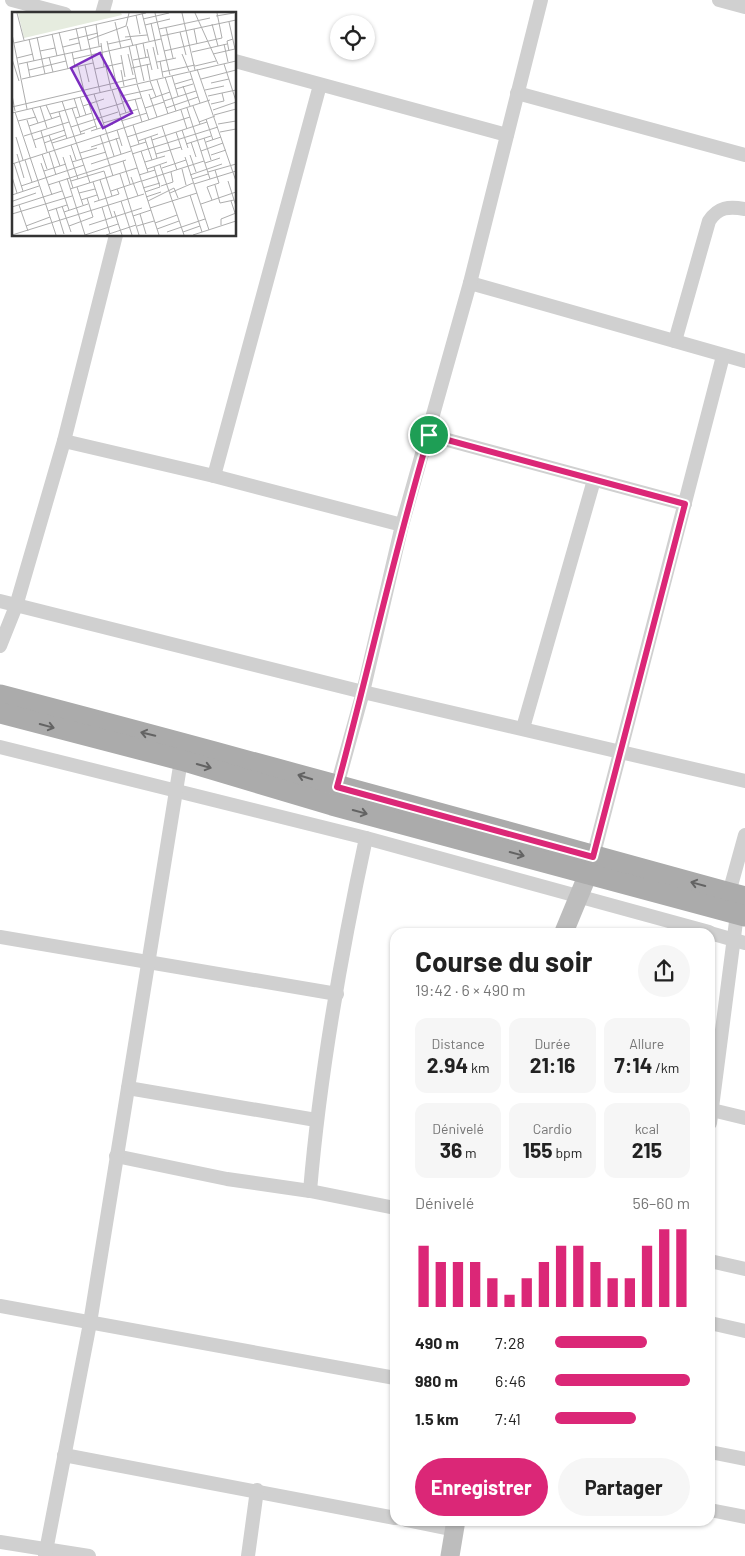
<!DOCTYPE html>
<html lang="fr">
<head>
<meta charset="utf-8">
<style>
	body { margin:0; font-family:Barlow,sans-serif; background:#f6f6f6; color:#222; height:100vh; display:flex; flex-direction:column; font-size:19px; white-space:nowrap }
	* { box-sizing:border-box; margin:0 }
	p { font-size:16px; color:#767676 }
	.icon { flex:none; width:28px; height:28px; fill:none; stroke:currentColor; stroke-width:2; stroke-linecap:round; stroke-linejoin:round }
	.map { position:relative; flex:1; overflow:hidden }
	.sheet { position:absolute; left:390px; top:928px; width:325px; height:598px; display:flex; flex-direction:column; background:#fff; border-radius:15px; box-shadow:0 1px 4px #0004 }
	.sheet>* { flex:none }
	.controls { position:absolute; left:330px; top:15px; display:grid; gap:10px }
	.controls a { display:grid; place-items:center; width:45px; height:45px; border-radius:50%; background:#fff; box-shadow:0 1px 4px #0004; font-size:25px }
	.pin { position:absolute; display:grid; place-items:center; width:42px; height:42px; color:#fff; margin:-21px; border:2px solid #fff; border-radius:50%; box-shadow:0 1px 5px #0007 }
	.round { display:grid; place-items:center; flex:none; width:52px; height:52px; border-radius:26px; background:#f6f6f6 }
	.headline { display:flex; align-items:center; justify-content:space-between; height:85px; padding:0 25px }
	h1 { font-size:28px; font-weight:700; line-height:38px }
	.figures { display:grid; grid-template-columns:repeat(3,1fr); gap:8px; height:85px; padding:5px 25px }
	.figures div { display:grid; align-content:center; border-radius:12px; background:#f6f6f6; text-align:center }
	.figures b { font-size:21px; font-weight:700 }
	.figures small { font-size:14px; font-weight:400 }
	.figures p { font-size:14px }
	.chart { height:140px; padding:10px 25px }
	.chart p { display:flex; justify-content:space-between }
	.chart svg { width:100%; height:90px; margin-top:5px; stroke:#db2777; stroke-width:6 }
	.cta { display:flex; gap:10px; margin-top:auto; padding:10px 25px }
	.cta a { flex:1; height:58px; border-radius:30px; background:#db2777; color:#fff; font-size:20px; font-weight:700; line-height:58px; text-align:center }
	.cta a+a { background:#f6f6f6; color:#222 }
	ul { padding:0 25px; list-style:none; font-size:16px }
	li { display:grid; grid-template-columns:80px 60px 1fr; align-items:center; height:38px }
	li i { height:12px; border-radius:6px; background:#db2777 }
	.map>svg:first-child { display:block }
</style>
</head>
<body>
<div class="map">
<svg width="745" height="1556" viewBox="0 0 745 1556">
	<rect width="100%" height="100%" fill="#fff"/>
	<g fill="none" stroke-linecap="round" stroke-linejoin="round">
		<g stroke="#d0d0d0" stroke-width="14">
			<polyline points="12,0 65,14"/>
			<polyline points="719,0 745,7"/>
			<polyline points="102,14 106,0"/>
			<polyline points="235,61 507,135"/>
			<polyline points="517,93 745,155"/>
			<polyline points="470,283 745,361"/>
			<path d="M 675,341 L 709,221 C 718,207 729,206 745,209"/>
			<polyline points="429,435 685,504"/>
			<polyline points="64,441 214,476 402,525"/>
			<polyline points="214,476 320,85"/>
			<polyline points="0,601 363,692 745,781"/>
			<polyline points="0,646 16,606 64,441 116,235"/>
			<polyline points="523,728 594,480"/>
			<polyline points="0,747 366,838 709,932"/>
			<polyline points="335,793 363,692 402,525 470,283 541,0"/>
			<polyline points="593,857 723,356"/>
			<polyline points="729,893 745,835"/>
			<polyline points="710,933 745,943"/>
			<polyline points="0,937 337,994"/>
			<polyline points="128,1088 316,1120"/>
			<polyline points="712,1110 745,1118"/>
			<polyline points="710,1123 737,914"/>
			<polyline points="116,1156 227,1179 310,1191 395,1208"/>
			<path d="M 310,1191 C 320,1072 341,954 366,838"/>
			<polyline points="710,1261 745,1269"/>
			<polyline points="0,1306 395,1378"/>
			<polyline points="710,1323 745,1331"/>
			<polyline points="710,1452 745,1459"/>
			<polyline points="64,1455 395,1518"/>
			<polyline points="710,1510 745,1517"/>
			<polyline points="406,1520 455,1530"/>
			<polyline points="0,1542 89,1556"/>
			<polyline points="45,1556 90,1323 181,760"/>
			<polyline points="248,1556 257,1490"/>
		</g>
		<g stroke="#bdbdbd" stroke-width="19">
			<polyline points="564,932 588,874"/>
			<polyline points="450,1556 456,1520"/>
		</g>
		<g stroke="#ababab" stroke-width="21">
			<path d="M 0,695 C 249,760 497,829 745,897"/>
			<polyline points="0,713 181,760 332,805 745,916"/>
		</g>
	</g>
	<defs><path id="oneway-shaft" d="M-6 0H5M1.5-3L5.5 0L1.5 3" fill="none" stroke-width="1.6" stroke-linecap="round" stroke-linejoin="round" transform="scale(1.25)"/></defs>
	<g stroke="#636363">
		<use href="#oneway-shaft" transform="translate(47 726) rotate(15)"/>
		<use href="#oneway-shaft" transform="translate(148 734) rotate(-166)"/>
		<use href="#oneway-shaft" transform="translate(204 766) rotate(16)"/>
		<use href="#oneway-shaft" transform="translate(305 777) rotate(-163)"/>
		<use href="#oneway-shaft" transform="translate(360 812) rotate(15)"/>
		<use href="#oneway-shaft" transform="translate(517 854) rotate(15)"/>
		<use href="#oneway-shaft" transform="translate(698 884) rotate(-165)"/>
	</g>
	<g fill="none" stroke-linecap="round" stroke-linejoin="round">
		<g stroke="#fff" stroke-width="10">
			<path id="route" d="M 429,435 L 685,504 L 593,857 L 337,787 C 369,670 394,551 429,435 Z"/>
		</g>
		<use href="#route" stroke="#db2777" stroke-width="6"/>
	</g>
	<g transform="translate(12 12)">
		<rect width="224" height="224" fill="#fff"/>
		<path d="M 6,1 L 109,1 L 110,3 L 12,26 Z" fill="#e6ecdf"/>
		<path fill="none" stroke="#adadad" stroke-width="1" d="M 5,1 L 12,28M 130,1 L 137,29M 143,1 L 158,63M 170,1 L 183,58M 183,1 L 206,52M 124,3 L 128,22M 204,4 L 222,1M 131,7 L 157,1M 103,10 L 109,36M 139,11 L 146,43M 84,12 L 87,34M 200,12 L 206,34M 133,13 L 158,7M 115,14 L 121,34M 73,15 L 88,80M 64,16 L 69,38M 154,16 L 161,46M 147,17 L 198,6M 182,17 L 185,32M 47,20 L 56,57M 168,20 L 174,43M 0,22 L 15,97M 40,22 L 45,44M 149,24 L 224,8M 25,25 L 33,62M 113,25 L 135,23M 17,27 L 22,49M 57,28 L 86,21M 76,28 L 114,14 L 117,1M 95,29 L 105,75M 2,31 L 134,1M 89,31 L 92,55M 131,31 L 134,46M 96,32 L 119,27M 212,32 L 216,50M 124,33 L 132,69M 117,34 L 125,71M 51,35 L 67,31M 141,35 L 146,57M 135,37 L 140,58M 28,39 L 43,36M 152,39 L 210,26 L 205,1M 217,39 L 215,29 L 221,27M 60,40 L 63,55M 180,40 L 215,32M 116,42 L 121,63M 170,42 L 177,59M 201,42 L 223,37 L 217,10M 109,43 L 113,65M 37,45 L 41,60M 5,46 L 21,42M 0,47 L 7,69M 61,47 L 149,27M 121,48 L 137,45M 148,49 L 151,65M 15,50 L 18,65M 145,50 L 164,46M 7,52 L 90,34M 135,52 L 138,68M 212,52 L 224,89M 73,53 L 77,70M 66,54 L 73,83M 183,54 L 204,49M 94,55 L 99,77M 120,56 L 138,52M 83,57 L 110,51M 185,57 L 224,169M 17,58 L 54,49M 109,58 L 112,74M 150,60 L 183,53M 178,60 L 188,91M 160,64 L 166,84M 153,65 L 164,99M 10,67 L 81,51M 189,67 L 224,58M 145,68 L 156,102M 138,69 L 144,85M 199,71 L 217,67M 125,72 L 137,108M 163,72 L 180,67M 171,74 L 178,94M 106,76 L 114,101M 164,77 L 181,72M 100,78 L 147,223M 193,78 L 212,74M 82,82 L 102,144M 137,82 L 145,105M 0,83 L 3,99M 109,84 L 141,77M 196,84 L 224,78M 68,85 L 74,103M 62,86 L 68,105M 123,87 L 130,110M 138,87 L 158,80M 50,89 L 78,171M 152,89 L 184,79M 111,90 L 129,86M 77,92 L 85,117M 199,92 L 212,89 L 210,81M 34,93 L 40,107M 28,94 L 35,116M 71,94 L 92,87M 181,94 L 188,112M 0,95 L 124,66M 20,96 L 26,111M 60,96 L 69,122M 133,96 L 152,90M 154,96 L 186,85M 175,96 L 198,167M 87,98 L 111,91M 169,98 L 175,117M 201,98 L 224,90M 3,100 L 44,223M 47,100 L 55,127M 0,101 L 224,49M 38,102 L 65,95M 107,103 L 126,97M 202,103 L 224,97M 64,106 L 80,101M 194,107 L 201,128M 15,108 L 24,136M 6,109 L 24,105M 109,109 L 135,101M 187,110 L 203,104M 91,111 L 108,106M 206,112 L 224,109M 121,113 L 127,132M 17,114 L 48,104M 150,114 L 165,158M 59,115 L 106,100M 105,118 L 110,134M 170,118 L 176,136M 29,119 L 35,140M 79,119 L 101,112M 68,120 L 84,114M 164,120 L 170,138M 208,120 L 224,117M 37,123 L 48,154M 88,123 L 101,164M 12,124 L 57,110M 4,125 L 11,148M 115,125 L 178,105M 139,125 L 145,146M 104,126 L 109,142M 192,126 L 199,148M 133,127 L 140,148M 22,128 L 53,118M 140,128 L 195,110M 126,129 L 146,122M 179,130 L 184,145M 194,130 L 209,125M 32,131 L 54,123M 40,131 L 73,121M 174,132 L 199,124M 59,133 L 64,148M 79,135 L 107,126M 118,135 L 134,130M 129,139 L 136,160M 189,139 L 211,131M 37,140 L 44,163M 68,141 L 85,136M 5,142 L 12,166M 30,142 L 35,157M 120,142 L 206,115M 144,142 L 169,135M 58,143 L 66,167M 178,143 L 184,160M 199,143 L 214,138M 51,145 L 61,176M 173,145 L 197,218M 13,148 L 20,170M 111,149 L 118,172M 60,150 L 94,140M 133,150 L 153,144M 2,151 L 11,179M 29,151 L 40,183M 193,151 L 208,146M 0,152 L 198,88M 79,152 L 119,139M 148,153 L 172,223M 150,156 L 174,148M 135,157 L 155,150M 170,157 L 174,173M 32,159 L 54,152M 92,159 L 100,184M 196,160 L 224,152M 108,162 L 127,223M 127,163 L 143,158M 178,163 L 210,152M 0,165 L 5,181M 119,165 L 126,184M 55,166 L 73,223M 180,167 L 196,162M 88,168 L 100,205M 47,169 L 57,198M 59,169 L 92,159M 130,169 L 192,149M 216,169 L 224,194M 81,170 L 87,188M 182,172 L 224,159M 36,173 L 114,148M 203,173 L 208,191 L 222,188M 9,174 L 72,153M 149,174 L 161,170 L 159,160M 65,175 L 71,193M 131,176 L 148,171M 58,177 L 125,156M 99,179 L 129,169M 133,180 L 148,175 L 142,155M 67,181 L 83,177M 158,181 L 181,171M 0,183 L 27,174M 178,183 L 190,220M 134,185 L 149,180M 69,188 L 85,183M 200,188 L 195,175 L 207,171 L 203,158M 1,189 L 24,181M 109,189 L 120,223M 136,189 L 162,176 L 166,186M 219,189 L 224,204M 82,190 L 107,182 L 105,177M 189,192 L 224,180M 7,193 L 16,219M 50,194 L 59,220M 0,195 L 50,179M 90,195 L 98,222M 44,196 L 52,222M 138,196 L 185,181M 36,199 L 55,193M 102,199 L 110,223M 52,200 L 76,192M 0,202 L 60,184M 128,202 L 134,222M 121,204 L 139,198M 143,211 L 165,203M 77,213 L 130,196M 209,213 L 209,207 L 224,201M 14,214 L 38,205M 57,214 L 81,205 L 75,186M 125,214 L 142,209M 145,217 L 167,209M 155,220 L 193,207M 171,220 L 188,214M 0,223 L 132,182M 73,223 L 106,212M 94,223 L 124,213M 181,223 L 224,209"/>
		<path fill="#7b2cbf" fill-opacity="0.15" stroke="#7b2cbf" stroke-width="2.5" d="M 88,41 L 120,101 L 91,116 L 59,56 Z"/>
		<rect width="224" height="224" fill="none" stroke="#333" stroke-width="2.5"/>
	</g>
</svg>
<div class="controls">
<a><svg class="icon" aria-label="locate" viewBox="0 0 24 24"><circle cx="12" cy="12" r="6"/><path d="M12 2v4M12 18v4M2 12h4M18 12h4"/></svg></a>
</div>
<div class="pin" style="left:429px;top:435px;background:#1e9e55"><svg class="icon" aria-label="arrive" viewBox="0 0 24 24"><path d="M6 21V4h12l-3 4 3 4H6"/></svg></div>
<section class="sheet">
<div class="headline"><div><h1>Course du soir</h1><p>19:42 · 6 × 490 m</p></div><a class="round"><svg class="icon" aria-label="share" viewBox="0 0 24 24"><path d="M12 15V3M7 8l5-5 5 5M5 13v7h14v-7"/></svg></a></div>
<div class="figures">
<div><p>Distance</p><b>2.94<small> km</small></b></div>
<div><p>Durée</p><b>21:16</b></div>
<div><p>Allure</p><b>7:14<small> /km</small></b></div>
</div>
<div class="figures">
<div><p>Dénivelé</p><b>36<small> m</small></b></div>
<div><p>Cardio</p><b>155<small> bpm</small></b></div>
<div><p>kcal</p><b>215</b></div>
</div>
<div class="chart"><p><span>Dénivelé</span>56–60 m</p>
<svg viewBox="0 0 160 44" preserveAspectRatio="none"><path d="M5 44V14M15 44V22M25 44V22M35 44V22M45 44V30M55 44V38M65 44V30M75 44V22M85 44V14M95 44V14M105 44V22M115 44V30M125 44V30M135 44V14M145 44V6M155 44V6"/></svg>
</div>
<ul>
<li><b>490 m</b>7:28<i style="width:68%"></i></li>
<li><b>980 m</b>6:46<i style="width:100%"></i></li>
<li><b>1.5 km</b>7:41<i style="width:60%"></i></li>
</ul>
<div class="cta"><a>Enregistrer</a><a>Partager</a></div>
</section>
</div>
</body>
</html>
